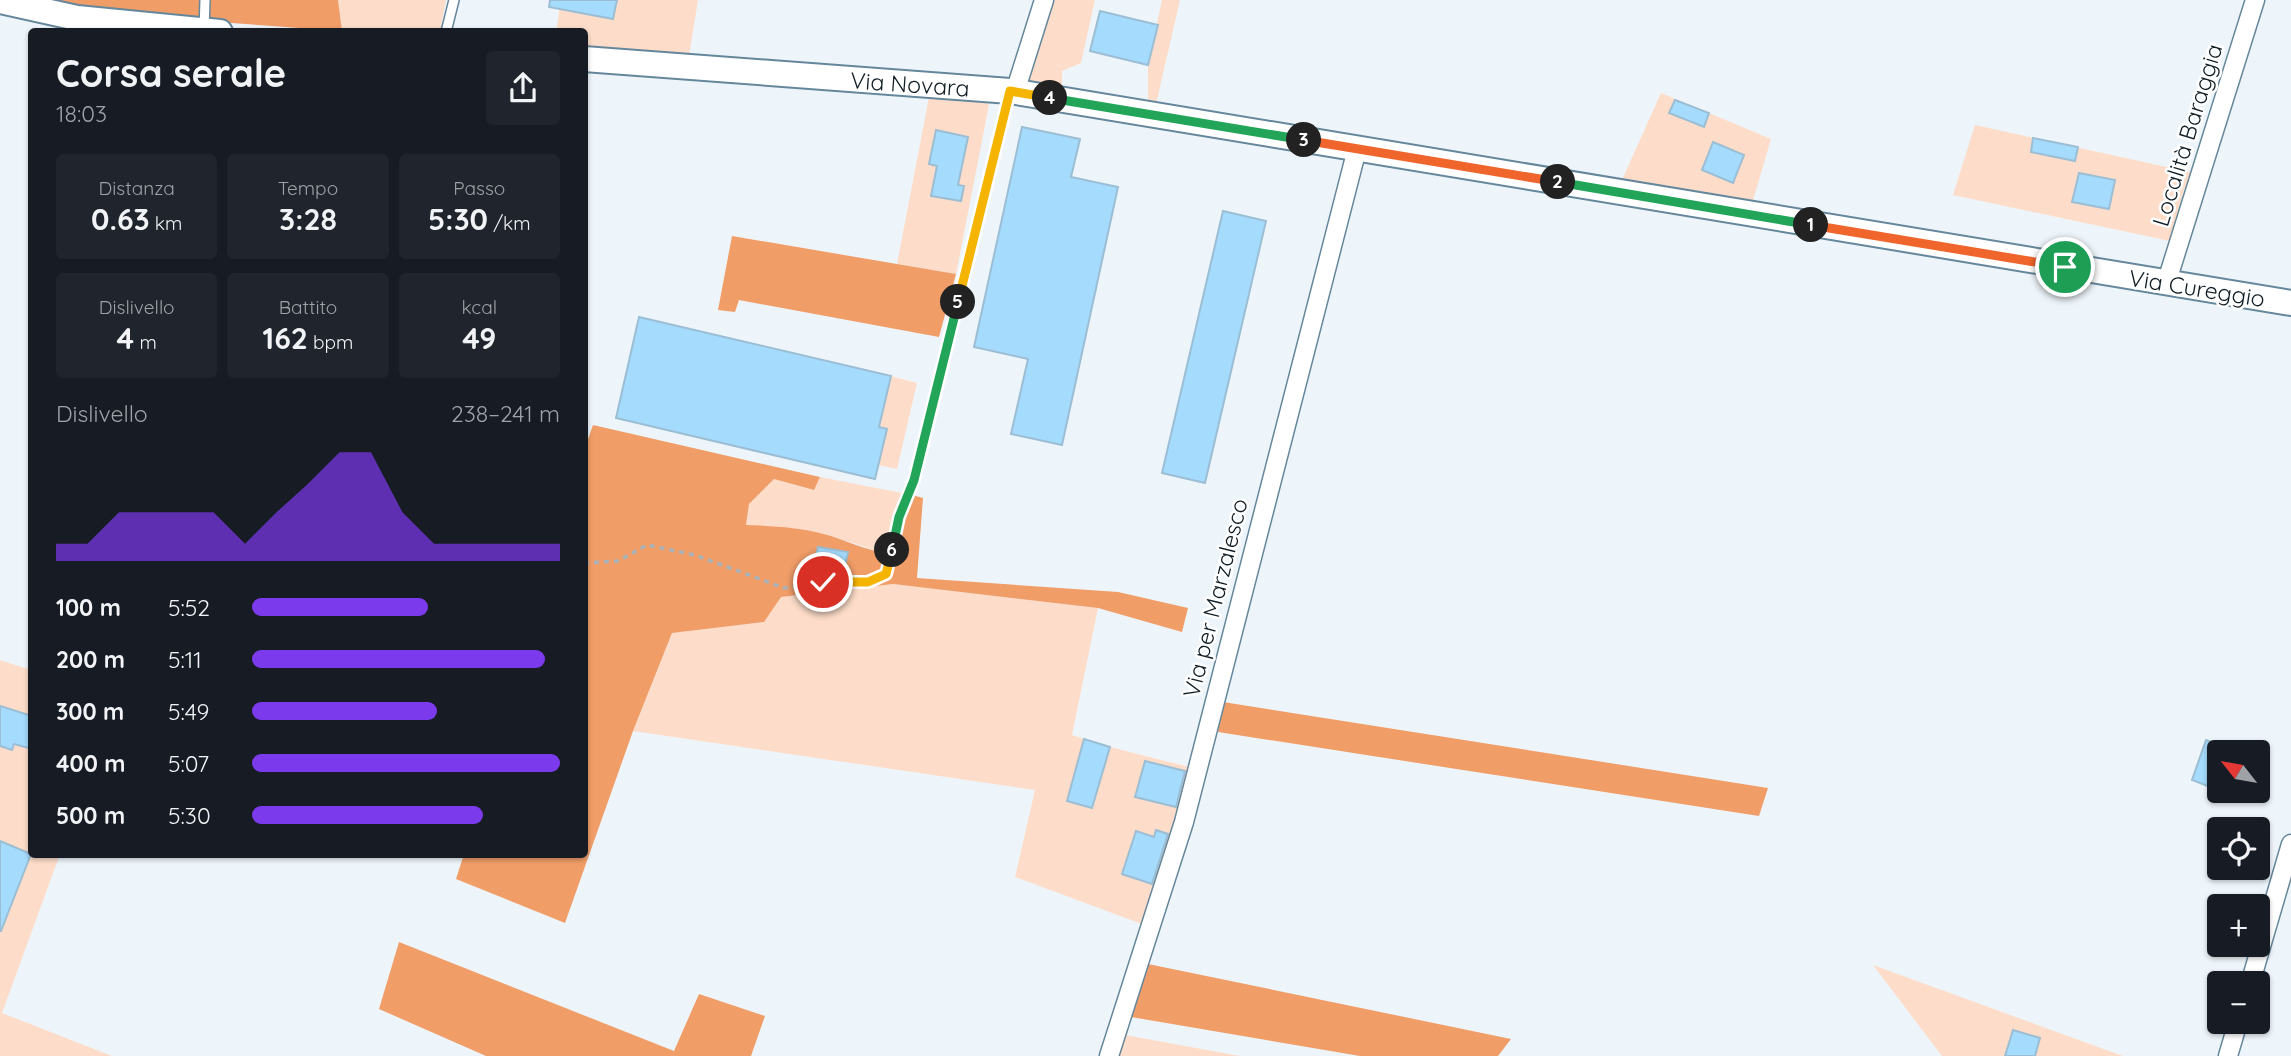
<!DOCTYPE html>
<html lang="it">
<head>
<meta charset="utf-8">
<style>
	body { margin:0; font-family:Quicksand,sans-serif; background:#20242c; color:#f1f3f6; height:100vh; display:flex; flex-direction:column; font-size:26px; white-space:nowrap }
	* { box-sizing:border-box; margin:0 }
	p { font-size:23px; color:#9ea1a6 }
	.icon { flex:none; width:38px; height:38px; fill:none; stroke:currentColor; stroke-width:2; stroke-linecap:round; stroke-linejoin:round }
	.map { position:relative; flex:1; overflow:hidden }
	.drawer { position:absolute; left:28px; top:28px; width:560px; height:830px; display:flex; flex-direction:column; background:#171b24; border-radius:7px; box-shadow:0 2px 5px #0004 }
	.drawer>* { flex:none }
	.needle { width:46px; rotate:301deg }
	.buttons { position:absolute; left:2207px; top:740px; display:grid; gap:14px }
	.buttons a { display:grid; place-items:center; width:63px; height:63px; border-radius:7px; background:#171b24; box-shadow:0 2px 5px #0004; font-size:35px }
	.pin { position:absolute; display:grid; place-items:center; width:60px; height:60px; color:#fff; margin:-30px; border:4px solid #fff; border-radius:50%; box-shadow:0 2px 7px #0007 }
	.km { position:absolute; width:35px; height:35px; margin:-18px; border-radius:50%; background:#222; color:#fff; font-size:19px; line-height:35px; text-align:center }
	.round { display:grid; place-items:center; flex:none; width:74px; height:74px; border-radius:7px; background:#20242c }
	.headline { display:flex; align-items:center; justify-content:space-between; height:119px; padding:0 28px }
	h1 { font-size:38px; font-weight:700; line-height:52px }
	.metrics { display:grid; grid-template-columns:repeat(3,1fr); gap:10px; height:119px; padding:7px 28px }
	.metrics div { display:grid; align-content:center; border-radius:7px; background:#20242c; text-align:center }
	.metrics b { font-size:30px; font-weight:700 }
	.metrics small { font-size:19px; font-weight:400 }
	.metrics p { font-size:19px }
	.chart { height:196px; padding:14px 28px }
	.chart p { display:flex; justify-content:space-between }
	.chart svg { width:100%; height:126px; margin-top:7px; fill:#7c3aed; opacity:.7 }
	ul { padding:0 28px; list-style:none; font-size:23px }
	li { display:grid; grid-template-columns:112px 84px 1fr; align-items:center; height:52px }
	li i { height:18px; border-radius:9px; background:#7c3aed }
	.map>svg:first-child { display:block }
</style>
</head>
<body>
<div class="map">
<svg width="2291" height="1056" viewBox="0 0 2291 1056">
	<rect width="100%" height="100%" fill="#eef5fa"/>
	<g fill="#fdddc9">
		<polygon points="338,0 446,0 440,32 342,31"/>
		<polygon points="561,0 698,0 689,56 585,47 584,32 556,32"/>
		<polygon points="1052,0 1095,0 1081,63 1062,71 1062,89 1025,82"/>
		<polygon points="1162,0 1180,0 1156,104 1148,100 1148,65"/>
		<polygon points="930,92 985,98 989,105 956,274 897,264"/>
		<polygon points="1661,93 1771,139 1752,204 1621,182"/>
		<polygon points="1975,125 2194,173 2184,190 2170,241 1953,195"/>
		<polygon points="891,376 917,383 897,469 878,465 879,427"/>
		<polygon points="820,477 912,495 901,519 894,553 883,553 825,534 746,525 749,504 774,479 813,490"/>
		<polygon points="893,584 1098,608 1072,735 1084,739 1067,801 1093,808 1110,747 1193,768 1147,926 1015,877 1035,790 633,731 672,633 764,622 780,597"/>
		<polygon points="0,660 31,670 32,854 60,854 2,1013 112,1056 0,1056"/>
		<polygon points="1873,965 2123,1056 1942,1056"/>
		<polygon points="1125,1035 1240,1056 1119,1056"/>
	</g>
	<g fill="#f09d68">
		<polygon points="48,0 338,0 342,31 132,16"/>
		<polygon points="732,236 956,274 939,337 739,300 735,312 718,310"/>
		<path d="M 593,425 L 820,477 L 814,490 L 774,479 L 749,504 L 746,525 C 772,526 798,527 824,534 C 847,540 869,553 894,553 L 901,519 L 912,495 L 923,498 L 917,578 L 1118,592 L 1188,608 L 1182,632 L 1098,608 L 893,584 L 781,597 L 764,622 L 672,633 L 633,731 L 565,923 L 456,879 L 464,854 L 584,854 L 584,451 Z"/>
		<polygon points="1223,702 1768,788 1759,816 1218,732"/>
		<polygon points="399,942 674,1051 699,994 765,1016 751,1056 486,1056 379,1009"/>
		<polygon points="1148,964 1511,1039 1498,1056 1360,1056 1131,1017"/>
	</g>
	<g fill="#a5dbfd" stroke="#9bbed4" stroke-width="2">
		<polygon points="550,0 617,0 613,19 549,7"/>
		<polygon points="1100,11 1158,25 1148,65 1090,51"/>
		<polygon points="1675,100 1709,113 1704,127 1669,113"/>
		<polygon points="1022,127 1080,139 1071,177 1118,187 1062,445 1011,434 1028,359 974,347"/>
		<polygon points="936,130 968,137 958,185 964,186 961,201 931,196 937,166 929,164"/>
		<polygon points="2033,138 2078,147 2075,161 2031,152"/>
		<polygon points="1713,142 1744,155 1733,183 1702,170"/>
		<polygon points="2079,173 2115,180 2109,209 2072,202"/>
		<polygon points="1223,211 1266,221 1205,483 1162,473"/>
		<polygon points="639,317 891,376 879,427 887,429 875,479 616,418"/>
		<polygon points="818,547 848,552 844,570 814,565"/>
		<polygon points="0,706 32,716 32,749 14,744 12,750 0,746"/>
		<polygon points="1084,739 1110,747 1092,808 1067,801"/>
		<polygon points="2206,740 2219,745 2219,779 2215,789 2192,780"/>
		<polygon points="1145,761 1185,771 1176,807 1135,797"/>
		<polygon points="1156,830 1168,834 1152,884 1122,874 1136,831 1154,837"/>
		<polygon points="0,841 31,854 1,931 0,931"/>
		<polygon points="2013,1030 2040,1038 2035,1056 2005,1056"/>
	</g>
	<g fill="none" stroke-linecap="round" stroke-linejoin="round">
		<g stroke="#65879b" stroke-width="12">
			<g id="service">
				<polyline points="204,30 205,0"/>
				<polyline points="446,32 454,0"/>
				<polyline points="914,479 1009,94"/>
			</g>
		</g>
		<g stroke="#65879b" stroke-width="21">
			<g id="minor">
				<polyline points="1015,92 1044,0"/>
				<polyline points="2166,284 2255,0"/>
				<polyline points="2250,984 2291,844"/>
				<polyline points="1109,1056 1184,822 1357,149"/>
				<polyline points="2228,1056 2238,1022"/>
			</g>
		</g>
		<g stroke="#65879b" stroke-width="28">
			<g id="secondary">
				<polyline points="0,1 77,18 220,32"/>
				<polyline points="584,59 1010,91 2291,303"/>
			</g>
		</g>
		<polyline stroke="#aab3b9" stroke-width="3.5" stroke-dasharray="5 5" stroke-linecap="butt" points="584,563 618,561 647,545 695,555 784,588 823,582 868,582 886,574 899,517 910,489"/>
		<use href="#service" stroke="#fff" stroke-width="9"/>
		<use href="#minor" stroke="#fff" stroke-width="18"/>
		<use href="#secondary" stroke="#fff" stroke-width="24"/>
	</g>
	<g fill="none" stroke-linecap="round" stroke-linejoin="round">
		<g stroke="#fff" stroke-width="14">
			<polyline id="split-1" points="1811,225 2065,267"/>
		</g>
		<g stroke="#fff" stroke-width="14">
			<polyline id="split-2" points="1558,182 1811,225"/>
		</g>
		<g stroke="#fff" stroke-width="14">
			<polyline id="split-3" points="1304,140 1558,182"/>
		</g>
		<g stroke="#fff" stroke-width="14">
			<polyline id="split-4" points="1050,98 1304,140"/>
		</g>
		<g stroke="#fff" stroke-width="14">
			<polyline id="split-5" points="958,302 1010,91 1050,98"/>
		</g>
		<g stroke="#fff" stroke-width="14">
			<polyline id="split-6" points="892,550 899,517 914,480 958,302"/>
		</g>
		<g stroke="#fff" stroke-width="14">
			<polyline id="split-7" points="823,582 868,582 886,574 892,550"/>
		</g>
		<use href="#split-1" stroke="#f0652b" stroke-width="9"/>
		<use href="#split-2" stroke="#22a559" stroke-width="9"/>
		<use href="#split-3" stroke="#f0652b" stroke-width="9"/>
		<use href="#split-4" stroke="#22a559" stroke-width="9"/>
		<use href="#split-5" stroke="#f5b400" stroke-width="9"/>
		<use href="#split-6" stroke="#22a559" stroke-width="9"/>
		<use href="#split-7" stroke="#f5b400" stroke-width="9"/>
	</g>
	<g text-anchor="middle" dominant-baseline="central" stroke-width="5" stroke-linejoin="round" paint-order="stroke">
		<g font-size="23" fill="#101d25" stroke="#fff">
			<text transform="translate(910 84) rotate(4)">Via Novara</text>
			<text transform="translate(2187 135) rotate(-73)">Località Baraggia</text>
			<text transform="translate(2197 288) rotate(9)">Via Cureggio</text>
			<text transform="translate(1215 598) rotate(-76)">Via per Marzalesco</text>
		</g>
	</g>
</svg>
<div class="buttons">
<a><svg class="needle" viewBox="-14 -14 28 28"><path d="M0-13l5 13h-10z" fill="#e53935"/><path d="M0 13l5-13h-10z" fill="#9ea1a6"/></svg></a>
<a><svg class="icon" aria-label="locate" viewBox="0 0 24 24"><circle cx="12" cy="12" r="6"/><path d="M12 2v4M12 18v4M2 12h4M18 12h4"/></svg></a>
<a>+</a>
<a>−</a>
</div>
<div class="pin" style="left:2065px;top:267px;background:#1e9e55"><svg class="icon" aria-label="arrive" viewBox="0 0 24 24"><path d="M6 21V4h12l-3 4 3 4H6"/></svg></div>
<div class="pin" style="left:823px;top:582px;background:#d93025"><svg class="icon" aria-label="check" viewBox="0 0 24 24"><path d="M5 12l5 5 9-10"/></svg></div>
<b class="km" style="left:1811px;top:225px">1</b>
<b class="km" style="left:1558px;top:182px">2</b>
<b class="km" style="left:1304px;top:140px">3</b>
<b class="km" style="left:1050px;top:98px">4</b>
<b class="km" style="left:958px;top:302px">5</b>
<b class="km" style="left:892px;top:550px">6</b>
<section class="drawer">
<div class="headline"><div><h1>Corsa serale</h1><p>18:03</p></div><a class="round"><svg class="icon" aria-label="share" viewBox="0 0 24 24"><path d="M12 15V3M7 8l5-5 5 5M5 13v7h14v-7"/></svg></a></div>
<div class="metrics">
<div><p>Distanza</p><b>0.63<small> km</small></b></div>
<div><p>Tempo</p><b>3:28</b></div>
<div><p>Passo</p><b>5:30<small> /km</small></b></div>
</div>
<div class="metrics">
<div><p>Dislivello</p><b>4<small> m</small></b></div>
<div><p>Battito</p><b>162<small> bpm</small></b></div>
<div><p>kcal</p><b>49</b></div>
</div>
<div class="chart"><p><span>Dislivello</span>238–241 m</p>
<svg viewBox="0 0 160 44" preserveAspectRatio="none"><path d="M0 44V38L10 38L20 27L30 27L40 27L50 27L60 38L70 27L80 17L90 6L100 6L110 27L120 38L130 38L140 38L150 38L160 38V44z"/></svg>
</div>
<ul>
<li><b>100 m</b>5:52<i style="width:57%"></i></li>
<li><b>200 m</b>5:11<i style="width:95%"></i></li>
<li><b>300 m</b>5:49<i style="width:60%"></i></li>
<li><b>400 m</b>5:07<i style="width:100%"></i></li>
<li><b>500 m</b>5:30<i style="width:75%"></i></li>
</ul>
</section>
</div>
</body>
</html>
